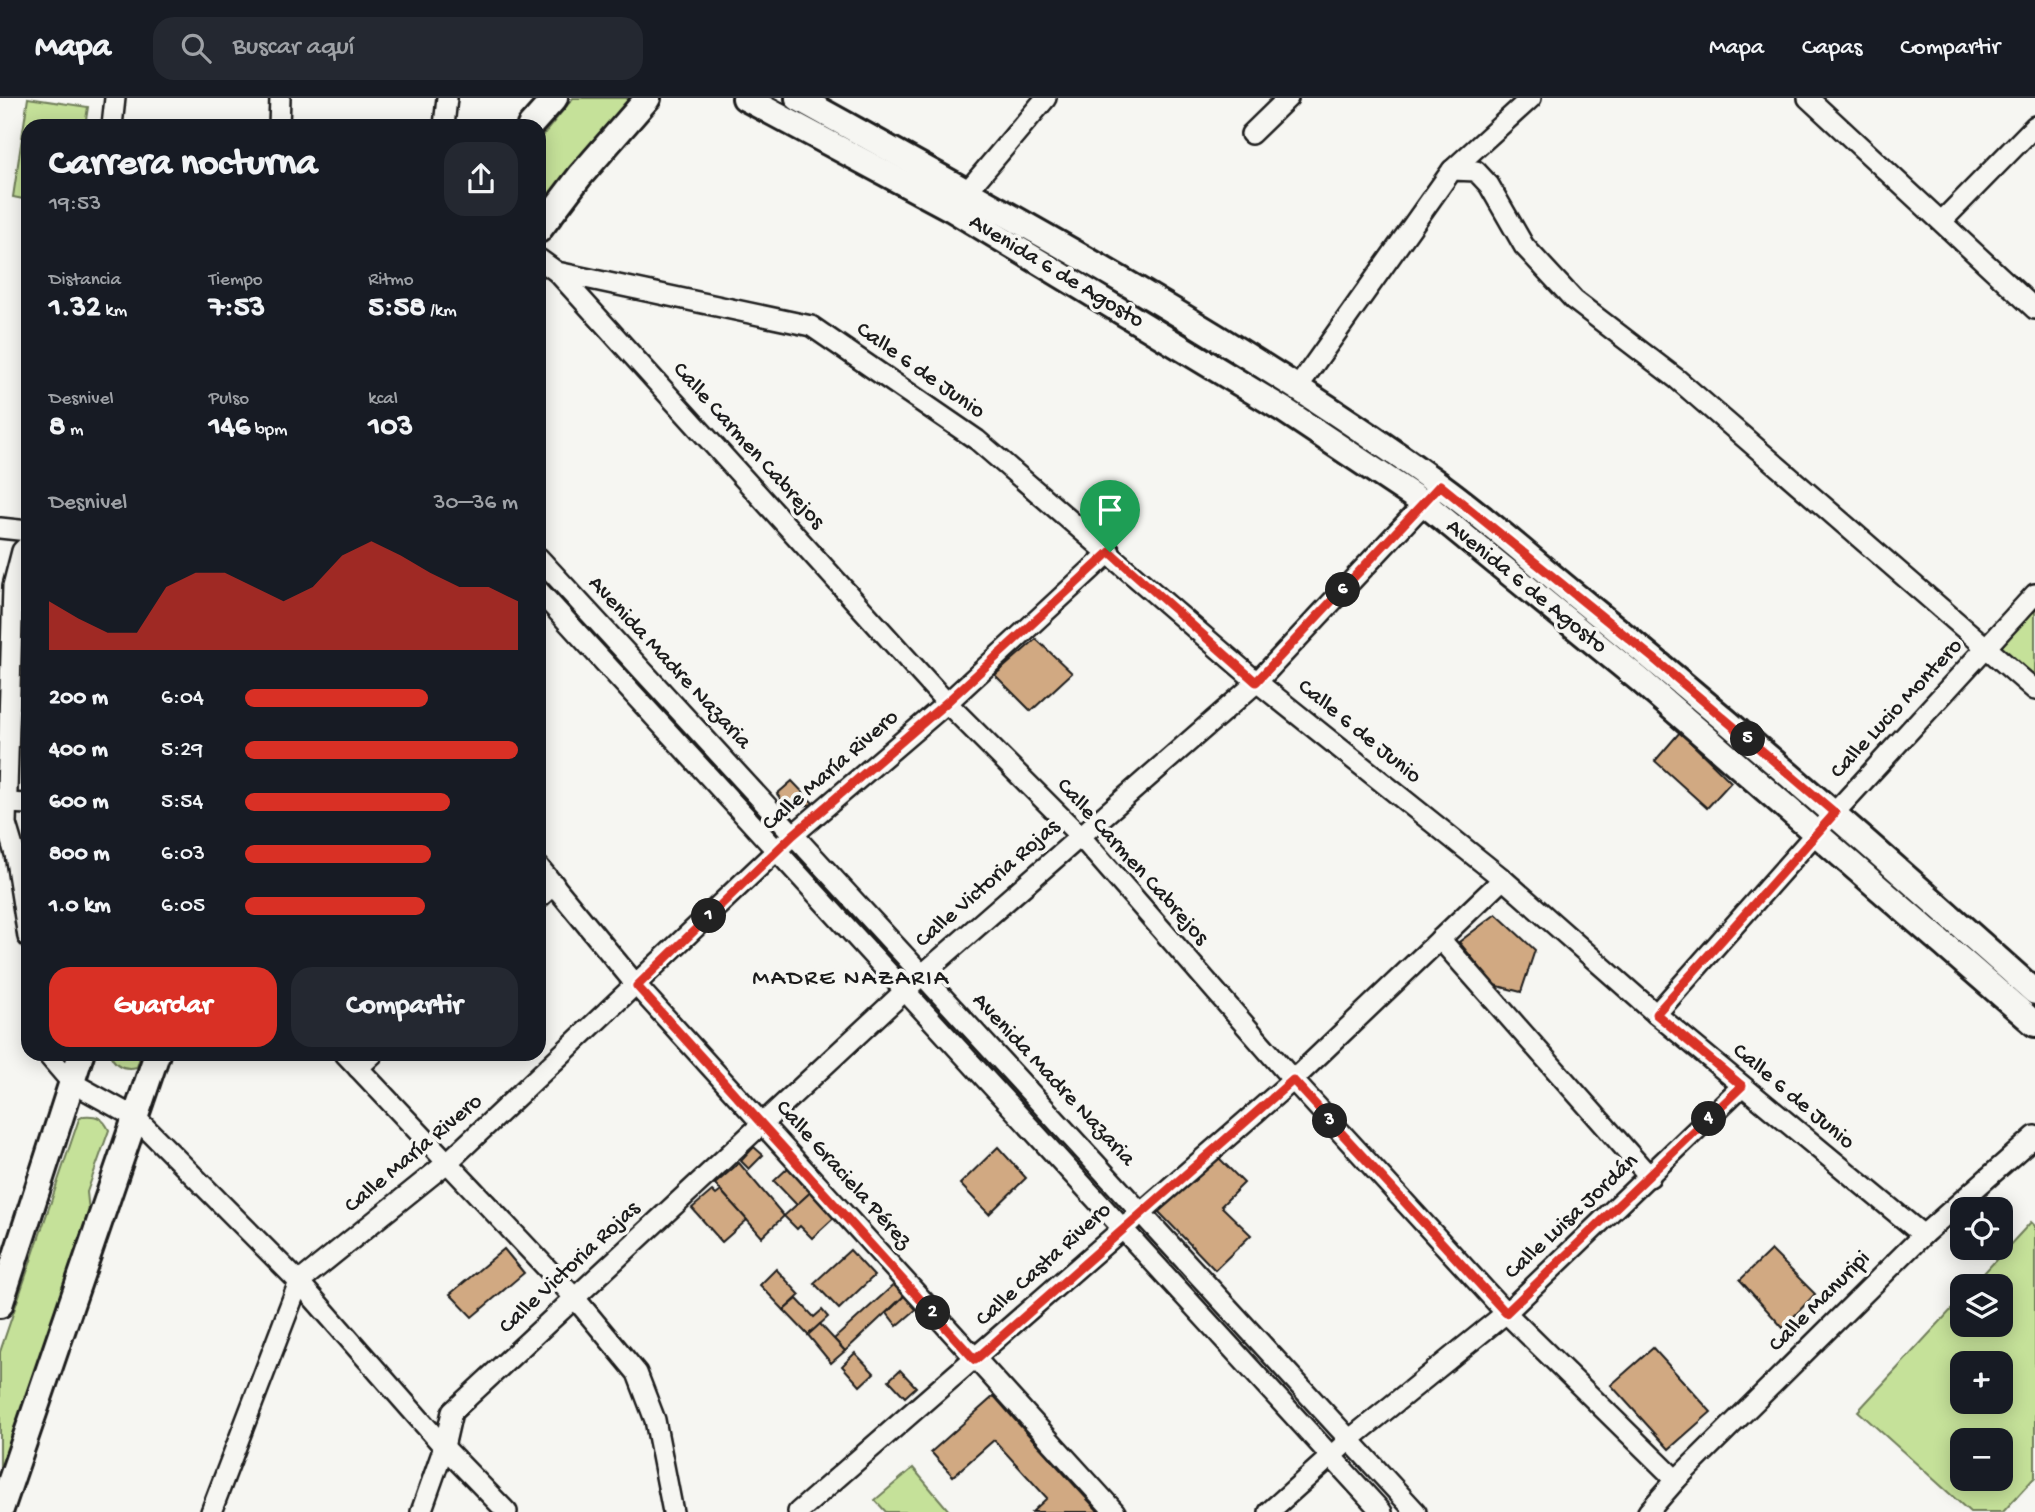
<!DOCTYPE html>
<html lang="es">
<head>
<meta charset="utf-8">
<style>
	body { margin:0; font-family:"Gochi Hand",sans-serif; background:#242831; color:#f1f3f6; height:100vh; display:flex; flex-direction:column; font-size:26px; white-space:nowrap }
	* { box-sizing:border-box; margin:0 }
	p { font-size:23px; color:#9ea1a6 }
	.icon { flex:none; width:38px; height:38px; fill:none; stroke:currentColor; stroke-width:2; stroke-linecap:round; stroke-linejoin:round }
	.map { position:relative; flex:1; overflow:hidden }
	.details { position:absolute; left:21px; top:21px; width:525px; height:942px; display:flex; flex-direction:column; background:#171b24; border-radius:21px; box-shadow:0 4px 18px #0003 }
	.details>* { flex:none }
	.buttons { position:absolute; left:1950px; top:1099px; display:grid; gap:14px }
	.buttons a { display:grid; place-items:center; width:63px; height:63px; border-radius:14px; background:#171b24; box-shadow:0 4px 18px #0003; font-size:35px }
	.pin { position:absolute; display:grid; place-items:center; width:60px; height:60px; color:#fff; margin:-72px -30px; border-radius:50% 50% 50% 0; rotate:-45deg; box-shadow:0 0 7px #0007 }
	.pin .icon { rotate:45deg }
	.km { position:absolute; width:35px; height:35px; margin:-18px; border-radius:50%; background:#222; color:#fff; font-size:19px; line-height:35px; text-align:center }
	.round { display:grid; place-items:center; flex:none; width:74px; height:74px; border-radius:21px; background:#242831 }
	.overview { display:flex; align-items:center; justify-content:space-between; height:119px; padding:0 28px }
	h1 { font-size:38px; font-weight:800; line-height:52px }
	.stats { display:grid; grid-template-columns:repeat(3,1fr); gap:10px; height:119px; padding:7px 28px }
	.stats div { display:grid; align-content:center }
	.stats b { font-size:30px; font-weight:800 }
	.stats small { font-size:19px; font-weight:400 }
	.stats p { font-size:19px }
	.chart { height:196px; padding:14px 28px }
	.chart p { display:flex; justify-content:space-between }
	.chart svg { width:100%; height:126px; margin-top:7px; fill:#d93025; opacity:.7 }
	.button { display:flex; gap:14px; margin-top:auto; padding:14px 28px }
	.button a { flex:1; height:80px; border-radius:21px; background:#d93025; color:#fff; font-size:28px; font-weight:800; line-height:80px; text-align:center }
	.button a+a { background:#242831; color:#f1f3f6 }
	ul { padding:0 28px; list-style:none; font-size:23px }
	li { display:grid; grid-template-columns:112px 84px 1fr; align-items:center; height:52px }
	li i { height:18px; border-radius:9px; background:#d93025 }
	header { display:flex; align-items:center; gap:42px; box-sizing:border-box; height:98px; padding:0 35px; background:#171b24; border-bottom:2px solid #363941 }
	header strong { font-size:33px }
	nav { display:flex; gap:38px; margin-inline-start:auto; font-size:24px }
	.search { width:490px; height:63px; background:#242831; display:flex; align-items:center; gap:18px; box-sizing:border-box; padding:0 24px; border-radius:21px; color:#9ea1a6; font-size:26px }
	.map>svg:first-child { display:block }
</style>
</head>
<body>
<header>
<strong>Mapa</strong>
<div class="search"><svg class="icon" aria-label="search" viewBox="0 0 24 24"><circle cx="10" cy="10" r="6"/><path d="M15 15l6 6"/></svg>Buscar aquí</div>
<nav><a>Mapa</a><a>Capas</a><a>Compartir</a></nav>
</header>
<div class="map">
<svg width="2035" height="1414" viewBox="0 0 2035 1414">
	<rect width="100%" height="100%" fill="#f6f6f2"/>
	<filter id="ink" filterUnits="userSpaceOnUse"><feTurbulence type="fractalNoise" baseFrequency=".0143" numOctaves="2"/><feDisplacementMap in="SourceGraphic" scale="14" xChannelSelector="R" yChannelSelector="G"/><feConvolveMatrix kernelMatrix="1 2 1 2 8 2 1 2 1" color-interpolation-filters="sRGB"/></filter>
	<g filter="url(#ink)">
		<g fill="#c5e199" stroke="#707e5a" stroke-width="2" fill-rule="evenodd">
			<polygon points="28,0 88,9 85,28 28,28 28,102 13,99"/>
			<polygon points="573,0 633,0 539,116 539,42"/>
			<polygon points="2035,511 2035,584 1998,552"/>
			<path d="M 110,956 L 141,956 L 137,969 C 124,972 115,968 110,956 Z"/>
			<path d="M 84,1018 C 97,1017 103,1020 109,1032 L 87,1094 L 89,1114 L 0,1375 L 0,1254 L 79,1021 Z"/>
			<path d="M 2031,1124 L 2035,1128 L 2035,1379 L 2003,1414 L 1970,1414 L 1858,1313 L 1962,1200 L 1962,1227 L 2000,1227 L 2000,1188 L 1972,1188 ZM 2000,1265 L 2000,1304 L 1962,1304 L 1962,1265 ZM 2000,1342 L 2000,1381 L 1962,1381 L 1962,1342 Z"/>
			<polygon points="913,1370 950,1414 886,1414 875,1402"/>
		</g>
		<g fill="#d1a982" stroke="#1c1c1c" stroke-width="2">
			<polygon points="1036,541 1072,575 1031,613 995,577"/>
			<polygon points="1680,634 1731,684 1707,710 1655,663"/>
			<polygon points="792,683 814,706 787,710 777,696"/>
			<polygon points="1496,816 1535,852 1521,894 1494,887 1459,844"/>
			<polygon points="754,1049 763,1057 749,1071 741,1063"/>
			<polygon points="998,1049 1026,1080 989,1116 960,1086"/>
			<polygon points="1216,1057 1244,1085 1221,1108 1251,1137 1215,1172 1157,1112"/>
			<polygon points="739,1065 784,1118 762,1139 715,1086"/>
			<polygon points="790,1068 813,1092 797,1107 774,1083"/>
			<polygon points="813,1092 837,1117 812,1140 800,1128 797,1131 784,1118"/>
			<polygon points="712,1093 716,1097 721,1093 747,1122 722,1144 692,1110"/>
			<polygon points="504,1151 524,1175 472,1219 450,1196"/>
			<polygon points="850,1152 874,1178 839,1211 814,1185"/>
			<polygon points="1771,1152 1815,1196 1783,1230 1740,1182"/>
			<polygon points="776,1171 800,1197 784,1212 760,1187"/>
			<polygon points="897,1184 907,1195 845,1253 834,1241"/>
			<polygon points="907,1195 919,1209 897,1228 887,1215"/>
			<polygon points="797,1201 814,1219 822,1212 828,1219 808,1237 784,1212"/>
			<polygon points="820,1226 845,1253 831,1265 808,1237"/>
			<polygon points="1653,1250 1711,1314 1669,1351 1611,1287"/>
			<polygon points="855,1255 874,1275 860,1288 842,1268"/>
			<polygon points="900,1272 916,1289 905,1299 889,1282"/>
			<polygon points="994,1298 1016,1323 1099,1414 1032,1414 1047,1400 994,1342 953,1378 931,1354"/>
		</g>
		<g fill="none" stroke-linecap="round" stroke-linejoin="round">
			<g stroke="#1c1c1c" stroke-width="24">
				<g id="minor">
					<polyline points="1808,0 2035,211"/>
					<polyline points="112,28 115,0"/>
					<polyline points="279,28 280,0"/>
					<polyline points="444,28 447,0"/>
					<polyline points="1251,36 1288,0"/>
					<polyline points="1452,72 1531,0"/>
					<polyline points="959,103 1046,0"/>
					<polyline points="1942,123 2035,28"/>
					<polyline points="539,161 557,174 811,228 977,342 1257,584 1503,781 1656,916 1923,1137"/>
					<polyline points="557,174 947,605 1080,738 1293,982 1506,1215 1676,1382"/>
					<polyline points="1298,289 1452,72 1476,73 1489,87 1524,148 1574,202 1677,281 2035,592"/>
					<polyline points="0,430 28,433"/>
					<polyline points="28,447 22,453 13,488 6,726 15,756 28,839"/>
					<polyline points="539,460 1416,1414"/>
					<polyline points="539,493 1382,1414"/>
					<polyline points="7,705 28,706"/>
					<polyline points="539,769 637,888 1115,1414"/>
					<polyline points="539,800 554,786"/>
					<polyline points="1440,841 1650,1079"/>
					<polyline points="1656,916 1815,736 2035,496"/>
					<polyline points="47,956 71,984 136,1020 299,1184 444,1349 507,1414"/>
					<polyline points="345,956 574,1199 637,1275 655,1322 673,1414"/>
					<polyline points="358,970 373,956"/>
					<polyline points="211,1414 299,1184 448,1064 793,737 947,605 1110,454"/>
					<polyline points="421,1414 444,1349 452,1314 923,876 1257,584 1432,397"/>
					<polyline points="798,1414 1293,982 1503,781"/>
					<polyline points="1269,1414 1349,1342 1506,1215 1742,988"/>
					<polyline points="1648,1414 1676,1382 1923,1137 2035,1038"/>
				</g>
			</g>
			<g stroke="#1c1c1c" stroke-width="30">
				<g id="major">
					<polyline points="745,0 952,111 1284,312 1425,406 1640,582 2035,926"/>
					<path d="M 798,0 C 1016,121 1235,239 1437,385 C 1487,421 1533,463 1581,502 C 1736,628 1886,761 2035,894"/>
					<polyline points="530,28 555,0"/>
					<polyline points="539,132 580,78 648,0"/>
					<polyline points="0,1207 81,956"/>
					<polyline points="0,1414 157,956"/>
				</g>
			</g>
			<use href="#minor" stroke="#f6f6f2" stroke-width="19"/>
			<use href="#major" stroke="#f6f6f2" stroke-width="24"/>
		</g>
	</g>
	<g fill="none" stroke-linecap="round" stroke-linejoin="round" filter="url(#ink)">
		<g stroke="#fff" stroke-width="14">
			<polygon id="route" points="1440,387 1653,560 1835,715 1656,916 1742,988 1506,1215 1293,982 975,1262 637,888 793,737 947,604 1110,454 1256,584"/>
		</g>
		<use href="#route" stroke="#d93025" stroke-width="9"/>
	</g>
	<g text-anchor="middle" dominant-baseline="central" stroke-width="7" stroke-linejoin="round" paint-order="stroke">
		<g font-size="23" fill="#1c1c1c" stroke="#f6f6f2">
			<text transform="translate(1056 174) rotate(31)">Avenida 6 de Agosto</text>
			<text transform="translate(920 273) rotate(35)">Calle 6 de Junio</text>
			<text transform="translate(748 348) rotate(48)">Calle Carmen Cabrejos</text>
			<text transform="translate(1526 489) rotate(39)">Avenida 6 de Agosto</text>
			<text transform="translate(669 565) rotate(47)">Avenida Madre Nazaria</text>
			<text transform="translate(1897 611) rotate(-47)">Calle Lucio Montero</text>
			<text transform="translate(1359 634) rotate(39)">Calle 6 de Junio</text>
			<text transform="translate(831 673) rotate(-41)">Calle María Rivero</text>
			<text transform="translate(1132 764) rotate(48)">Calle Carmen Cabrejos</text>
			<text transform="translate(988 786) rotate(-41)">Calle Victoria Rojas</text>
			<text transform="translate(1053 982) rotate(47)">Avenida Madre Nazaria</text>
			<text transform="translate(1793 999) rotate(40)">Calle 6 de Junio</text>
			<text transform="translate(414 1056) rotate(-40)">Calle María Rivero</text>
			<text transform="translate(843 1077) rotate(48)">Calle Graciela Pérez</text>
			<text transform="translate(1572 1119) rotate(-43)">Calle Luisa Jordán</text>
			<text transform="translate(1044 1167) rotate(-42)">Calle Casta Rivero</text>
			<text transform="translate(570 1170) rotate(-43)">Calle Victoria Rojas</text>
			<text transform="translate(1820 1204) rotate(-45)">Calle Manuripi</text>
		</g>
		<g font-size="24" letter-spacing="2" fill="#1c1c1c" stroke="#f6f6f2">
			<text x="851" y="881">MADRE NAZARIA</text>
		</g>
	</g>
</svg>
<div class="buttons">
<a><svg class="icon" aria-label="locate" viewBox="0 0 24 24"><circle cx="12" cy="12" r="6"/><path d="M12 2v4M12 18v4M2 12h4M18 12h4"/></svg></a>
<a><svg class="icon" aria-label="layers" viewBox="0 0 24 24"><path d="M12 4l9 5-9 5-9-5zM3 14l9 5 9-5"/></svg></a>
<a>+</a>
<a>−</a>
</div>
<div class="pin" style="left:1110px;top:454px;background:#1e9e55"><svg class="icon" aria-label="arrive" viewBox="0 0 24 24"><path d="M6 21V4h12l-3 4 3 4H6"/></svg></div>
<b class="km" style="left:709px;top:818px">1</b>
<b class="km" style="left:933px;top:1215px">2</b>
<b class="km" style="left:1330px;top:1023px">3</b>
<b class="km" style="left:1709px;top:1021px">4</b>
<b class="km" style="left:1748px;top:641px">5</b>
<b class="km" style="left:1343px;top:492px">6</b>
<section class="details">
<div class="overview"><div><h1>Carrera nocturna</h1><p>19:53</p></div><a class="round"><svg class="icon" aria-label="share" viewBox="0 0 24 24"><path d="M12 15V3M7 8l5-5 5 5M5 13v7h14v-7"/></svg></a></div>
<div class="stats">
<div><p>Distancia</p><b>1.32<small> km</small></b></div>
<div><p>Tiempo</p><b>7:53</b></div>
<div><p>Ritmo</p><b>5:58<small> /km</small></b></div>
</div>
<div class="stats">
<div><p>Desnivel</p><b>8<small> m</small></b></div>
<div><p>Pulso</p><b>146<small> bpm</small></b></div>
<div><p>kcal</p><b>103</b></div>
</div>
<div class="chart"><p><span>Desnivel</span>30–36 m</p>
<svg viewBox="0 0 160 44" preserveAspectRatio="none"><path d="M0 44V27L10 33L20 38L30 38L40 22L50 17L60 17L70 22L80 27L90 22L100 11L110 6L120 11L130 17L140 22L150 22L160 27V44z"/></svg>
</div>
<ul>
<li><b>200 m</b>6:04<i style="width:67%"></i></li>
<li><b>400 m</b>5:29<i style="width:100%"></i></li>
<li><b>600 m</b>5:54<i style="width:75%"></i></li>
<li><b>800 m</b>6:03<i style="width:68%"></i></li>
<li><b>1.0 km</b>6:05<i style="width:66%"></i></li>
</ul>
<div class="button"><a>Guardar</a><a>Compartir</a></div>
</section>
</div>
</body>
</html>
